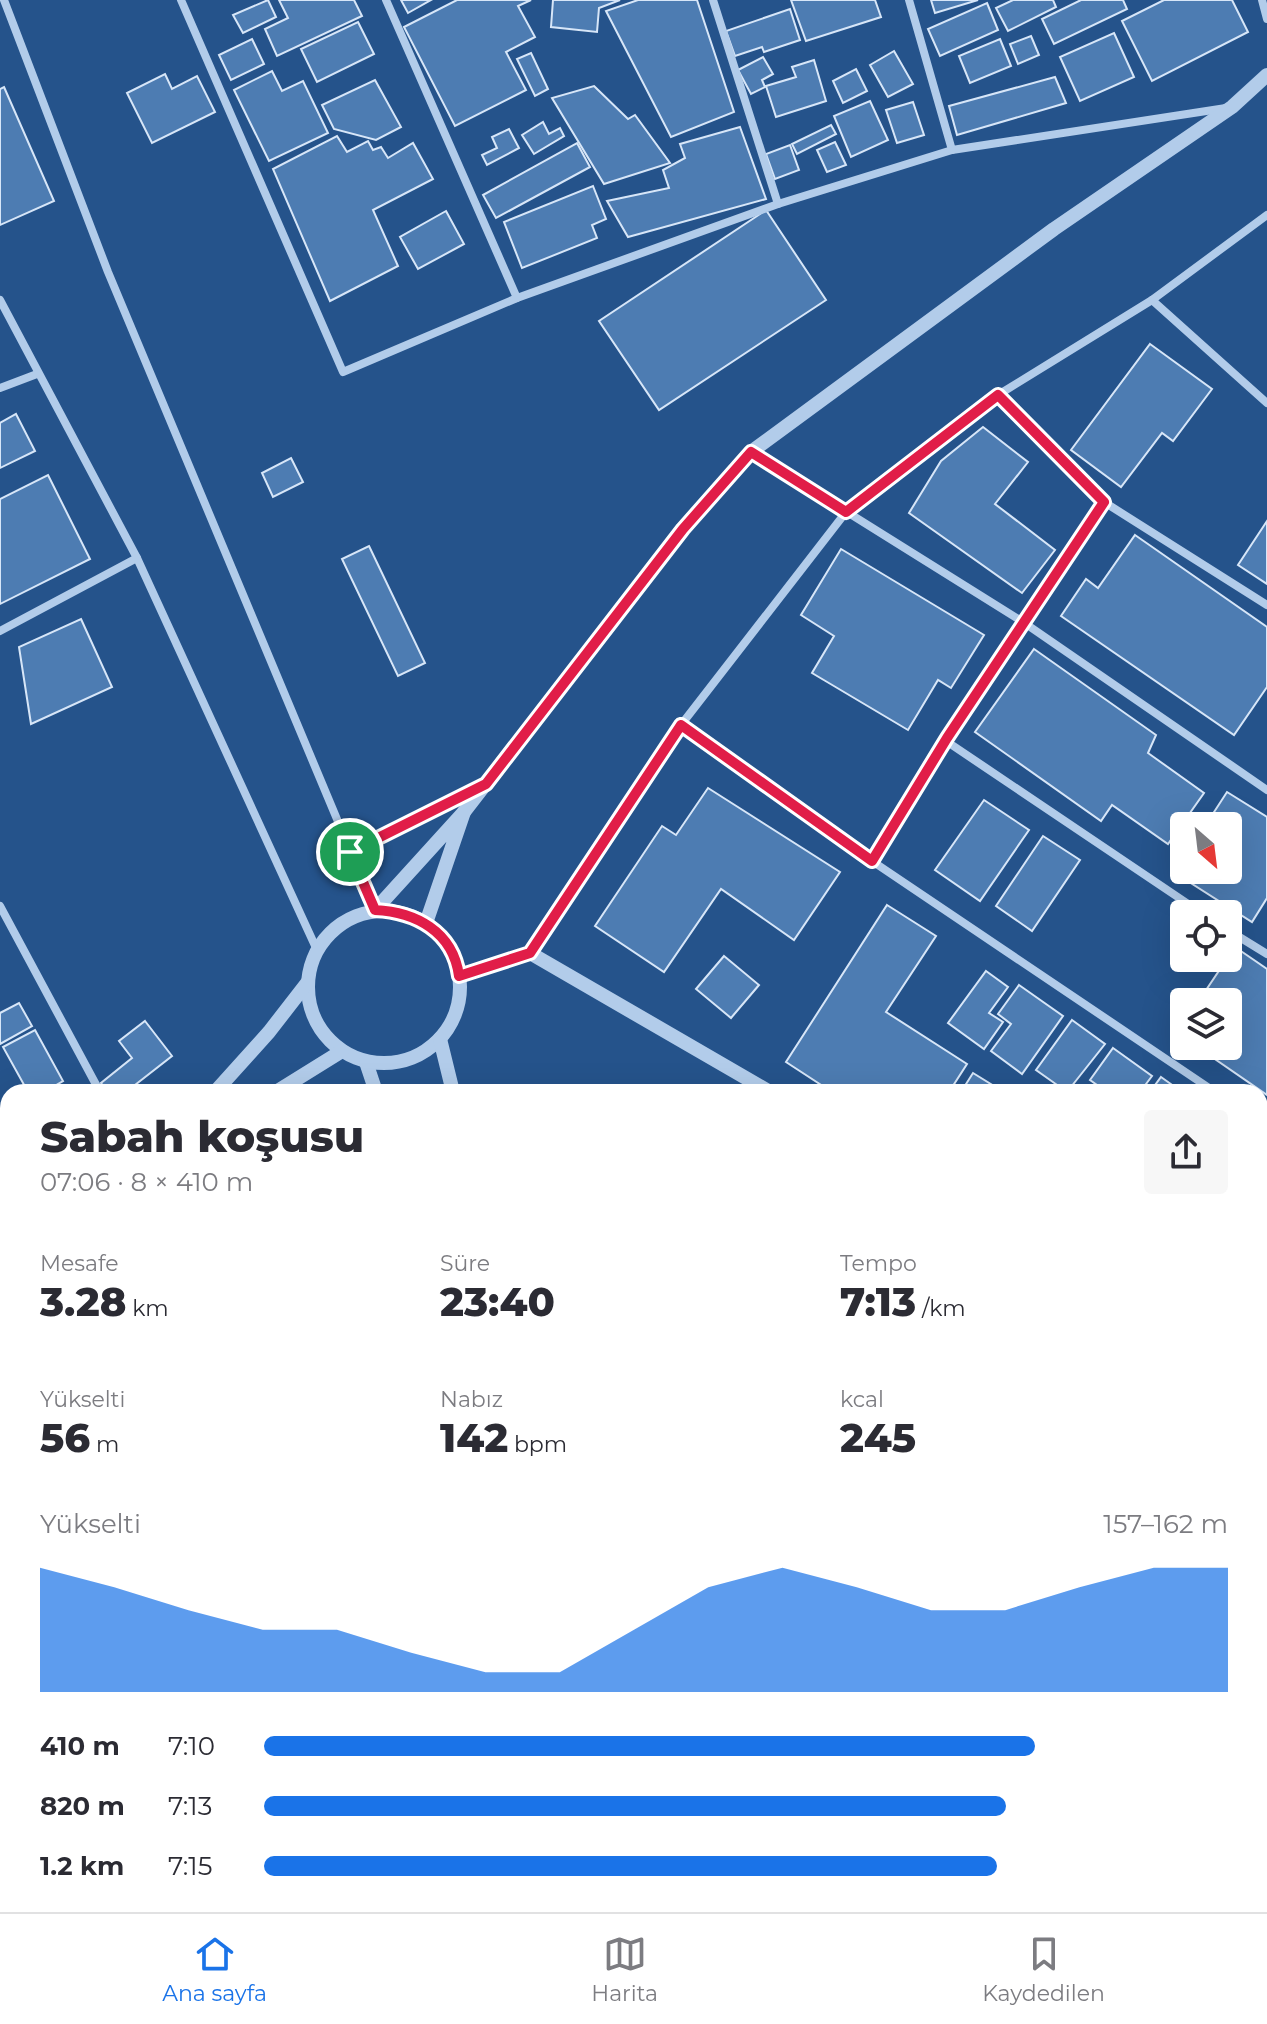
<!DOCTYPE html>
<html lang="tr">
<head>
<meta charset="utf-8">
<style>
	body { margin:0; font-family:Montserrat,sans-serif; background:#f7f7f7; color:#2b2b33; height:100vh; display:flex; flex-direction:column; font-size:30px; white-space:nowrap }
	* { box-sizing:border-box; margin:0 }
	p { font-size:26px; color:#7c7c81 }
	.icon { flex:none; width:44px; height:44px; fill:none; stroke:currentColor; stroke-width:2; stroke-linecap:round; stroke-linejoin:round }
	.map { position:relative; flex:1; overflow:hidden }
	.side { position:absolute; left:0px; top:1084px; width:1268px; height:828px; display:flex; flex-direction:column; background:#fff; border-radius:24px 24px 0 0; box-shadow:0 8px 32px #0002 }
	.side>* { flex:none }
	.needle { width:52px; rotate:152deg }
	.buttons { position:absolute; left:1170px; top:812px; display:grid; gap:16px }
	.buttons a { display:grid; place-items:center; width:72px; height:72px; border-radius:8px; background:#fff; box-shadow:0 8px 32px #0002; font-size:40px }
	.pin { position:absolute; display:grid; place-items:center; width:68px; height:68px; color:#fff; margin:-34px; border:4px solid #fff; border-radius:50%; box-shadow:0 2px 8px #0007 }
	.round { display:grid; place-items:center; flex:none; width:84px; height:84px; border-radius:8px; background:#f7f7f7 }
	.headline { display:flex; align-items:center; justify-content:space-between; height:136px; padding:0 40px }
	h1 { font-size:44px; font-weight:800; line-height:60px }
	.figures { display:grid; grid-template-columns:repeat(3,1fr); gap:12px; height:136px; padding:8px 40px }
	.figures div { display:grid; align-content:center }
	.figures b { font-size:40px; font-weight:800 }
	.figures small { font-size:22px; font-weight:400 }
	.figures p { font-size:22px }
	.chart { height:224px; padding:16px 40px }
	.chart p { display:flex; justify-content:space-between }
	.chart svg { width:100%; height:144px; margin-top:8px; fill:#1a73e8; opacity:.7 }
	ul { padding:0 40px; list-style:none; font-size:26px }
	li { display:grid; grid-template-columns:128px 96px 1fr; align-items:center; height:60px }
	li i { height:20px; border-radius:10px; background:#1a73e8 }
	.tab-bar { display:flex; justify-content:space-around; align-items:center; height:112px; border-top:2px solid #e1e1e2; background:#fff; font-size:22px; color:#7c7c81 }
	.tab-bar a { display:grid; justify-items:center; gap:4px }
	.tab-bar .selected { color:#1a73e8 }
	.map>svg:first-child { display:block }
</style>
</head>
<body>
<div class="map">
<svg width="1267" height="1912" viewBox="0 0 1267 1912">
	<rect width="100%" height="100%" fill="#25538b"/>
	<g fill="#4d7cb2" stroke="#d7e6f8" stroke-width="2">
		<polygon points="268,0 276,17 243,33 233,15"/>
		<polygon points="279,0 354,0 362,16 277,56 265,29 288,18"/>
		<polygon points="401,0 431,0 408,13"/>
		<polygon points="457,0 531,0 518,6 535,37 506,52 526,90 455,126 404,27"/>
		<polygon points="553,0 620,0 599,8 597,32 551,27"/>
		<polygon points="638,0 697,0 734,112 671,137 606,11"/>
		<polygon points="791,0 875,0 881,17 806,41"/>
		<polygon points="931,0 978,0 935,13"/>
		<polygon points="1013,0 1053,0 1056,7 1008,31 996,8"/>
		<polygon points="1081,0 1123,0 1127,9 1054,44 1042,19"/>
		<polygon points="1164,0 1232,0 1248,32 1152,81 1122,21"/>
		<polygon points="987,3 998,30 940,56 928,29"/>
		<polygon points="790,9 800,40 764,52 762,47 735,56 726,31"/>
		<polygon points="358,22 374,54 317,82 301,49"/>
		<polygon points="1114,33 1134,77 1080,101 1060,57"/>
		<polygon points="1031,36 1039,55 1018,64 1010,44"/>
		<polygon points="252,39 264,64 231,80 219,55"/>
		<polygon points="1000,39 1011,66 970,83 959,56"/>
		<polygon points="894,51 913,84 888,97 870,65"/>
		<polygon points="531,53 548,89 535,96 517,59"/>
		<polygon points="763,57 773,74 762,80 765,87 751,94 738,70"/>
		<polygon points="814,60 826,101 776,117 766,86 796,77 792,67"/>
		<polygon points="856,69 867,91 843,103 833,81"/>
		<polygon points="272,71 282,91 303,81 328,133 269,161 234,90"/>
		<polygon points="165,74 172,89 197,76 215,112 152,143 127,93"/>
		<polygon points="1055,77 1066,103 957,135 949,106"/>
		<polygon points="375,80 401,127 376,140 334,129 322,105"/>
		<polygon points="594,86 628,119 635,115 670,163 604,184 552,98"/>
		<polygon points="4,87 54,201 0,225 0,89"/>
		<polygon points="870,101 888,140 851,157 834,116"/>
		<polygon points="913,102 924,135 897,143 886,110"/>
		<polygon points="543,122 549,134 560,128 564,136 534,154 522,135"/>
		<polygon points="831,125 836,134 797,154 792,144"/>
		<polygon points="740,127 766,199 628,237 607,201 669,188 663,170 685,158 680,144"/>
		<polygon points="509,129 519,148 487,165 482,155 497,148 492,137"/>
		<polygon points="337,136 347,152 368,141 373,150 381,147 388,158 413,143 433,179 373,210 398,266 330,301 273,169"/>
		<polygon points="835,142 846,165 827,172 817,150"/>
		<polygon points="577,143 590,167 496,218 483,195"/>
		<polygon points="790,145 799,170 775,179 766,154"/>
		<polygon points="593,186 606,219 592,225 597,238 522,268 504,222"/>
		<polygon points="766,210 826,300 659,410 599,321"/>
		<polygon points="446,211 464,244 418,269 400,237"/>
		<polygon points="1150,344 1212,389 1173,441 1162,433 1121,487 1071,450"/>
		<polygon points="16,414 35,451 0,468 0,423"/>
		<polygon points="983,427 1028,462 995,504 1055,550 1022,593 909,513 941,461"/>
		<polygon points="291,458 303,482 273,497 262,473"/>
		<polygon points="48,475 90,559 0,604 0,499"/>
		<polygon points="1267,521 1267,584 1238,565"/>
		<polygon points="1135,535 1267,627 1267,687 1234,735 1061,616 1086,579 1098,588"/>
		<polygon points="369,546 425,663 398,676 342,559"/>
		<polygon points="841,549 984,635 951,688 938,680 908,730 812,673 834,636 801,615"/>
		<polygon points="81,619 112,687 31,724 19,647"/>
		<polygon points="1034,649 1156,735 1148,753 1204,793 1168,844 1112,805 1101,821 975,732"/>
		<polygon points="708,788 840,872 794,940 721,889 664,972 595,926 662,826 676,835"/>
		<polygon points="1227,792 1267,817 1267,898 1252,922 1175,873 1184,859 1184,870 1228,870 1228,826 1205,826"/>
		<polygon points="984,800 1029,830 980,901 935,870"/>
		<polygon points="1043,836 1080,860 1032,931 996,906"/>
		<polygon points="887,905 936,936 886,1012 967,1064 949,1092 832,1092 786,1062"/>
		<polygon points="1235,947 1267,969 1267,1095 1196,1046 1228,1046 1228,1002 1198,1002"/>
		<polygon points="724,956 759,985 731,1018 696,989"/>
		<polygon points="986,971 1008,987 989,1013 1003,1022 984,1049 948,1023"/>
		<polygon points="1019,985 1063,1016 1022,1074 991,1051 1011,1024 998,1014"/>
		<polygon points="19,1003 32,1026 0,1044 0,1013"/>
		<polygon points="1072,1020 1105,1044 1067,1092 1036,1070"/>
		<polygon points="145,1021 172,1056 126,1092 108,1092 101,1083 132,1058 119,1041"/>
		<polygon points="35,1030 63,1081 44,1092 28,1092 3,1047"/>
		<polygon points="1113,1048 1152,1076 1140,1092 1107,1092 1090,1080"/>
		<polygon points="973,1073 1002,1091 1001,1092 961,1092"/>
		<polygon points="1161,1077 1182,1092 1150,1092"/>
		<polygon points="1262,1150 1267,1154 1267,1230 1260,1240"/>
		<polygon points="1262,1288 1267,1295 1267,1437 1260,1426"/>
		<polygon points="8,1379 8,1454 0,1450 0,1382"/>
		<polygon points="8,1469 8,1495 5,1497 0,1490 0,1475"/>
		<polygon points="1265,1500 1267,1566 1260,1570 1260,1503"/>
		<polygon points="1260,1607 1267,1618 1267,1644 1260,1649"/>
		<polygon points="1267,1665 1267,1713 1260,1701 1260,1670"/>
		<polygon points="0,1680 8,1683 8,1726 2,1742"/>
		<polygon points="8,1738 8,1792 0,1789 0,1757"/>
		<polygon points="0,1850 8,1854 8,1904 34,1904 31,1912 0,1912"/>
		<polygon points="40,1904 86,1904 84,1912 37,1912"/>
		<polygon points="141,1904 196,1904 203,1907 200,1912 135,1912"/>
		<polygon points="246,1904 310,1904 324,1912 241,1912"/>
		<polygon points="386,1904 495,1904 489,1912 380,1912"/>
		<polygon points="556,1904 603,1904 604,1912 557,1912"/>
	</g>
	<g fill="none" stroke-linecap="round" stroke-linejoin="round">
		<polyline stroke="#b2ccea" stroke-width="6" points="515,1912 517,1904"/>
		<g stroke="#b2ccea" stroke-width="8">
			<polyline points="4,0 108,272 375,910"/>
			<polyline points="181,0 343,372 517,298 778,204 952,150 1226,108"/>
			<polyline points="386,0 517,298"/>
			<polyline points="713,0 778,204"/>
			<polyline points="909,0 952,150"/>
			<polyline points="1262,0 1267,19"/>
			<polyline points="0,300 137,558 317,950"/>
			<polyline points="1152,300 1267,403"/>
			<polyline points="0,388 37,374"/>
			<polyline points="998,395 1104,502 1267,605"/>
			<polyline points="751,452 1023,622 1267,790"/>
			<polyline points="0,631 137,558"/>
			<polyline points="681,725 872,861 1215,1092"/>
			<polyline points="946,741 1203,914"/>
			<polyline points="350,852 478,788"/>
			<polyline points="872,861 947,738 1104,502"/>
			<polyline points="0,906 100,1092"/>
			<polyline points="1228,930 1267,954"/>
			<polyline points="459,976 530,953 681,725 846,512 998,395 1152,300 1267,215"/>
			<polyline points="1260,1123 1267,1127"/>
			<polyline points="0,1364 8,1363"/>
			<polyline points="1260,1451 1267,1462"/>
			<polyline points="0,1525 8,1523"/>
			<polyline points="0,1657 8,1660"/>
			<polyline points="1260,1760 1267,1772"/>
			<polyline points="1260,1815 1267,1812"/>
			<polyline points="229,1912 233,1904"/>
			<polyline points="1068,1912 1084,1904"/>
		</g>
		<g stroke="#b2ccea" stroke-width="14">
			<polyline points="464,812 683,529 751,452 1054,229 1232,107 1267,75"/>
			<polyline points="375,910 464,812 426,923"/>
			<circle cx="384" cy="987" r="76"/>
			<polyline points="530,953 770,1092"/>
			<polyline points="440,1039 453,1092"/>
			<polyline points="366,1062 376,1092"/>
			<polyline points="215,1092 269,1032 307,983"/>
			<polyline points="276,1092 342,1051"/>
			<polyline points="0,1228 8,1227"/>
			<polyline points="1260,1266 1267,1267"/>
			<polyline points="663,1904 667,1912"/>
		</g>
	</g>
	<g fill="none" stroke-linecap="round" stroke-linejoin="round">
		<g stroke="#fff" stroke-width="16">
			<path id="route" d="M 998,395 L 1104,502 L 947,738 L 872,861 L 681,725 L 530,953 L 459,976 C 453,931 415,912 375,910 L 350,852 L 486,784 L 683,529 L 751,452 L 846,512 Z"/>
		</g>
		<use href="#route" stroke="#e11d48" stroke-width="10"/>
	</g>
</svg>
<div class="buttons">
<a><svg class="needle" viewBox="-14 -14 28 28"><path d="M0-13l5 13h-10z" fill="#e53935"/><path d="M0 13l5-13h-10z" fill="#7c7c81"/></svg></a>
<a><svg class="icon" aria-label="locate" viewBox="0 0 24 24"><circle cx="12" cy="12" r="6"/><path d="M12 2v4M12 18v4M2 12h4M18 12h4"/></svg></a>
<a><svg class="icon" aria-label="layers" viewBox="0 0 24 24"><path d="M12 4l9 5-9 5-9-5zM3 14l9 5 9-5"/></svg></a>
</div>
<div class="pin" style="left:350px;top:852px;background:#1e9e55"><svg class="icon" aria-label="arrive" viewBox="0 0 24 24"><path d="M6 21V4h12l-3 4 3 4H6"/></svg></div>
<section class="side">
<div class="headline"><div><h1>Sabah koşusu</h1><p>07:06 · 8 × 410 m</p></div><a class="round"><svg class="icon" aria-label="share" viewBox="0 0 24 24"><path d="M12 15V3M7 8l5-5 5 5M5 13v7h14v-7"/></svg></a></div>
<div class="figures">
<div><p>Mesafe</p><b>3.28<small> km</small></b></div>
<div><p>Süre</p><b>23:40</b></div>
<div><p>Tempo</p><b>7:13<small> /km</small></b></div>
</div>
<div class="figures">
<div><p>Yükselti</p><b>56<small> m</small></b></div>
<div><p>Nabız</p><b>142<small> bpm</small></b></div>
<div><p>kcal</p><b>245</b></div>
</div>
<div class="chart"><p><span>Yükselti</span>157–162 m</p>
<svg viewBox="0 0 160 44" preserveAspectRatio="none"><path d="M0 44V6L10 12L20 19L30 25L40 25L50 32L60 38L70 38L80 25L90 12L100 6L110 12L120 19L130 19L140 12L150 6L160 6V44z"/></svg>
</div>
<ul>
<li><b>410 m</b>7:10<i style="width:80%"></i></li>
<li><b>820 m</b>7:13<i style="width:77%"></i></li>
<li><b>1.2 km</b>7:15<i style="width:76%"></i></li>
</ul>
</section>
</div>
<nav class="tab-bar">
<a class="selected"><svg class="icon" aria-label="home" viewBox="0 0 24 24"><path d="M3 11l9-7 9 7M6 9v11h12V9"/></svg>Ana sayfa</a>
<a><svg class="icon" aria-label="map" viewBox="0 0 24 24"><path d="M3 6l6-2 6 2 6-2v14l-6 2-6-2-6 2zM9 4v14M15 6v14"/></svg>Harita</a>
<a><svg class="icon" aria-label="saved" viewBox="0 0 24 24"><path d="M7 4h10v16l-5-4-5 4z"/></svg>Kaydedilen</a>
</nav>
</body>
</html>
